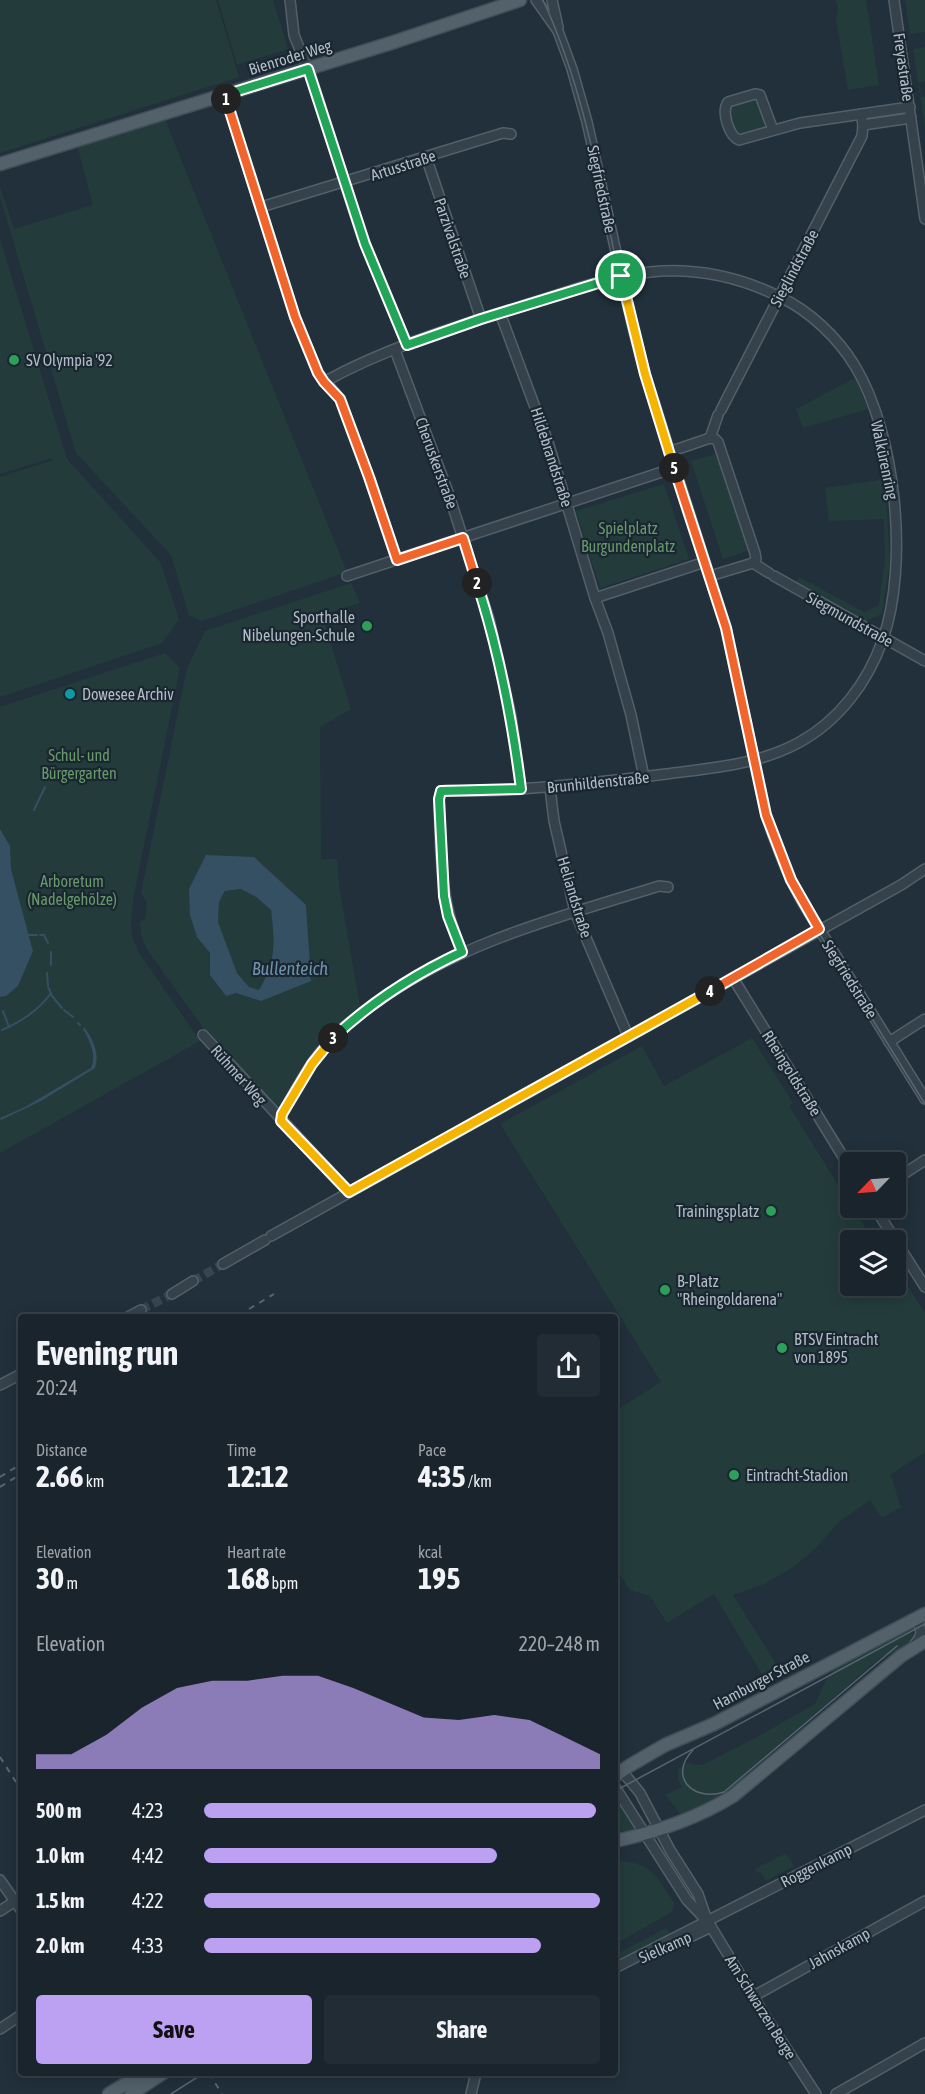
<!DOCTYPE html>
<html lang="en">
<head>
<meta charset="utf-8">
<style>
	body { margin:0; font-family:"Asap Condensed",sans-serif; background:#222c34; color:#f1f3f6; height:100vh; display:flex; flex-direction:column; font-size:22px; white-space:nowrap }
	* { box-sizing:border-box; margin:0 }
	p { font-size:20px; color:#9fa4a9 }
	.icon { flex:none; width:33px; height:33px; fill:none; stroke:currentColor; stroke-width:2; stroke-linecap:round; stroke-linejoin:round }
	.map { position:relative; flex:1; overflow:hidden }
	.panel { position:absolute; left:18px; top:1314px; width:600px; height:762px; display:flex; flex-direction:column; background:#19242c; border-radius:6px; box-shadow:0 3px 15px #0003,0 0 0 2px #374148 }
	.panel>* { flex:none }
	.needle { width:39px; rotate:245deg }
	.tools { position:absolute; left:840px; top:1152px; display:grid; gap:12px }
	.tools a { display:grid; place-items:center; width:66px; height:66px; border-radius:6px; background:#19242c; box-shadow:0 3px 15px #0003,0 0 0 2px #374148; font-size:30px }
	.pin { position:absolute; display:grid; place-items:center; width:51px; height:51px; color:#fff; margin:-26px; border:3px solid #fff; border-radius:50%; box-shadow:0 2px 6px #0007 }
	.km { position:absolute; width:30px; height:30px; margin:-15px; border-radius:50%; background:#222; color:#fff; font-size:16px; line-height:30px; text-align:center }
	.round { display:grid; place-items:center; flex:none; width:63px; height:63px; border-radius:6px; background:#222c34 }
	.overview { display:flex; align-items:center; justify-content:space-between; height:102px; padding:0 18px }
	h1 { font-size:33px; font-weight:700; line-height:45px }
	.figures { display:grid; grid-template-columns:repeat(3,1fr); gap:9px; height:102px; padding:6px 18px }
	.figures div { display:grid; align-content:center }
	.figures b { font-size:30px; font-weight:700 }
	.figures small { font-size:16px; font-weight:400 }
	.figures p { font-size:16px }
	.chart { height:168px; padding:12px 18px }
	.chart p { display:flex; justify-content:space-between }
	.chart svg { width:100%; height:108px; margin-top:6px; fill:#bca0f2; opacity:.7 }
	.action { display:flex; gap:12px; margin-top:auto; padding:12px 18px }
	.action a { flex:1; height:69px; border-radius:6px; background:#bca0f2; color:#111; font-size:24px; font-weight:700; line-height:69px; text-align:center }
	.action a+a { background:#222c34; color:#f1f3f6 }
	ul { padding:0 18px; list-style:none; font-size:20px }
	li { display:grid; grid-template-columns:96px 72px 1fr; align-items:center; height:45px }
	li i { height:15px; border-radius:8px; background:#bca0f2 }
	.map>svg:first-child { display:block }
</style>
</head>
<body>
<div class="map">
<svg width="925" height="2094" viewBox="0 0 925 2094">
	<rect width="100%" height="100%" fill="#21303b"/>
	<g fill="#233c3b" fill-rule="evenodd">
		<polygon points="0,0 216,0 239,77 0,153"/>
		<polygon points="218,0 273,0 288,49 237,65"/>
		<polygon points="836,0 866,0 879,85 848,90 836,19 838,8"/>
		<polygon points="905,0 925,0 925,32 910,34"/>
		<polygon points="925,47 925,81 919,83 921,97 925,97 925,128 913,49"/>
		<polygon points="757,98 766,123 765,127 740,137 735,135 728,110 730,105"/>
		<polygon points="164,117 347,572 202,621 189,615 171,555 76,453 0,197 0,187 14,229 93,205 77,145"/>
		<polygon points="0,239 67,459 160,562 179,619 162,643 0,697 0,477 53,460 52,458 0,474"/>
		<polygon points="855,378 868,409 803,428 796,409"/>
		<polygon points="719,453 751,550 723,559 691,461"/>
		<polygon points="879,480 885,482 890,561 882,614 865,621 796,582 799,577 864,612 879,605 885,558 884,519 829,521 825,488"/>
		<polygon points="664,484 689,559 600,588 576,511"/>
		<path d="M 351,583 L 360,603 L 322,615 L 351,709 L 320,727 L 321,859 L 337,859 L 339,886 L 360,1006 L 319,1043 L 276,1112 L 204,1029 L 146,948 L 141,934 L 140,922 L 145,919 L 147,902 L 141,893 L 187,668 L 205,631 ZM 206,855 L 306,905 L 261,1001 L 236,993 L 210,975 Z"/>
		<polygon points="165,653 180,668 134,894 131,925 132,937 139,953 200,1041 0,1153 0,997 6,996 18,986 33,951 11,869 10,847 0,829 0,707"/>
		<path d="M 241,889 L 256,897 L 271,910 C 275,944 275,959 259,990 L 249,987 L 237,973 L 218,922 L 219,902 L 226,891 Z"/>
		<path d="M 752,1038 L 793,1103 L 789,1106 L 850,1204 L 850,1208 L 853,1208 L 873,1240 L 850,1240 L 850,1286 L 896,1286 L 896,1276 L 898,1280 L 902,1277 L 925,1313 L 925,1452 L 890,1475 C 896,1485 896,1496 901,1507 L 882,1518 L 870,1500 L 839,1522 L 815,1549 L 792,1568 L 764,1584 L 733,1595 L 780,1670 L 764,1678 L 714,1594 L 667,1623 L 650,1596 L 630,1590 L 615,1567 L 615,1411 L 661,1382 L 500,1124 L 642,1046 L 664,1086 Z"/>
		<polygon points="910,1627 915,1638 891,1656 890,1654 881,1657 742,1776 746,1781 726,1795 683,1817 665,1795 682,1787 678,1780 678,1769 687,1763 702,1765 755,1738 815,1704 828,1676 838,1664"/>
		<polygon points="615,1797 636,1829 615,1833"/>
		<polygon points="785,1854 790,1858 794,1866 766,1881 761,1872 757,1873 755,1869"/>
		<path d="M 623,1861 C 654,1865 658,1879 674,1903 L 672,1912 L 615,1944 L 615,1862 Z"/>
		<polygon points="666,1928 671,1934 617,1962 615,1955"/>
	</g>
	<g fill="#354f63" fill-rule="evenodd">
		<polygon points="0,829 10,846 11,869 33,951 18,986 6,996 0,997"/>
		<path d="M 206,855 L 254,857 L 306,905 L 311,981 L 261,1001 L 236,993 L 226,996 L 210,975 L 210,953 L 197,937 L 190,915 L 189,889 ZM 241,889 L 256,897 L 271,910 C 275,944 276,960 259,990 L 249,987 L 237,973 L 218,922 L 219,902 L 225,891 Z"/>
		<path d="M 84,1027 C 93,1039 100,1054 95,1068 L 41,1101 L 1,1120 L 0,1118 L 25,1107 L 91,1068 C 97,1057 90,1041 83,1029 Z"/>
	</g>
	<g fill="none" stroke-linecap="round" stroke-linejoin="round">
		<g stroke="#354f63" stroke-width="2">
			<polyline points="34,810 45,787"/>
			<polyline points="28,935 37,935"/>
			<polyline points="40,935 44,935 48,943"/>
			<polyline points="51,952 51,965"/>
			<polyline points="47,973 48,985"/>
			<polyline points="48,987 52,996 62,1008"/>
			<polyline points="64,1010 73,1017"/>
			<polyline points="3,1011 9,1027"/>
			<polyline points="78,1023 80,1025"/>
			<path d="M 2,1030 C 22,1021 38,1011 51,993"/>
		</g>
		<g stroke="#364550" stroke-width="9" stroke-dasharray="9 4.5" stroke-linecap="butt">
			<polyline points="193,1281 223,1264"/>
			<polyline points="141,1310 172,1294"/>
		</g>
		<g stroke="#535f69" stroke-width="12">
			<g id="minor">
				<polyline points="290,0 294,35 312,80 362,236 407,345"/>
				<path d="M 536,0 L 558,31 L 572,69 L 587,122 L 633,328 L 645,374 L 726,628 L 766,815 C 776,845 787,875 803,903 L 925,1099"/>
				<polyline points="552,0 558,27"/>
				<polyline points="894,0 925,219"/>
				<polyline points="225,95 295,317 318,373 340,399 369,477 397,560"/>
				<polyline points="863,125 911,118"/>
				<path d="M 773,130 L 760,95 L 755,94 L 728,102 C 721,112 729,136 739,140 L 800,123 L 910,107"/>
				<polyline points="426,157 481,319"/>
				<polyline points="261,207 503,133 511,134"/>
				<polyline points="500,313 548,442 595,598 608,633 631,715 644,777"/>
				<polyline points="395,350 448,492 489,619 511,716 521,789"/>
				<path d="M 324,382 C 385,348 455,327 522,306 C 568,292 613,274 661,271 C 702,269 744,279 780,297 C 810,311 838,338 855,366 C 896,434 909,564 883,639 C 868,682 839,721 798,743 C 757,765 711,768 666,774 C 611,781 557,787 502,790 C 488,791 475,791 461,791 C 454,791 448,790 441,791 L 439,799 C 441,853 439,901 462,952"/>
				<polyline points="721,410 862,136 863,125 861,114"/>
				<polyline points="710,438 718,415"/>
				<polyline points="669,452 710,438 715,439 718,442 755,553 756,559 753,563"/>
				<polyline points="753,563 769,573"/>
				<polyline points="347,576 674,468"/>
				<polyline points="710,576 753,563"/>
				<polyline points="774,576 925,661"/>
				<polyline points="595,598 705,562"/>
				<polyline points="550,788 554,821 575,912 628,1036"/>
				<polyline points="733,978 850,1168"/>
				<polyline points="203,1035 349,1192"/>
				<polyline points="889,1042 925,1019"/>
				<path d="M 281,1121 L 282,1114 C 295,1093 306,1068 323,1049 C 337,1031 356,1017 374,1004 C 462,941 557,918 659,886 L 668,887"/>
				<polyline points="896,1179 925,1160"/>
				<polyline points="875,1208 925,1287"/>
				<polyline points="271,1236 901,885 925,869"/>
				<polyline points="223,1264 265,1240"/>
				<polyline points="172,1294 193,1281"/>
				<polyline points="128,1317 141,1310"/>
				<polyline points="0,1385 21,1374"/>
				<path d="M 915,1644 C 923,1635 922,1630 916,1619"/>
				<polyline points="622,1771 640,1793 670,1850 698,1894 707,1920 767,2019 816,2094"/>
				<polyline points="615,1787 687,1900 705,1919"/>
				<polyline points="0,1880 21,1910"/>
				<polyline points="0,1911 15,1901"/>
				<polyline points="658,1952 711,1927"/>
				<polyline points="615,1968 925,1810"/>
				<polyline points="754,1996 925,1901"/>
				<polyline points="0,2029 21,2015"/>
				<polyline points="471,2094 476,2073"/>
				<polyline points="836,2094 925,2043"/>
			</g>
		</g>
		<g stroke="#414d57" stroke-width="15">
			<g id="major">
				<polyline points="0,164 391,43 520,0"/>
				<polyline points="615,1776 629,1766 665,1745 714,1724 925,1614"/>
				<path d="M 615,1841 C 657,1832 696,1819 733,1796 L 901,1656 L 925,1641"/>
				<polyline points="109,2094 143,2073"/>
				<polyline points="131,2094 163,2073"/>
			</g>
		</g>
		<use href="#minor" stroke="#35424b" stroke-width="9"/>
		<use href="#major" stroke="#53616b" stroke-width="12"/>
		<g stroke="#576672" stroke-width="1.5">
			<path d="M 543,0 C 594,110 606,233 636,349 C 660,443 696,533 723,625 C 741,686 750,754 764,816 L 773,845 L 801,904 L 925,1104"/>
			<path d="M 693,1750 C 668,1776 692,1802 724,1792 L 897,1646"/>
			<polyline points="615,1791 925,1624"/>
			<polyline points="171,2094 204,2073"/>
		</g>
		<g stroke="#576672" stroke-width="2" stroke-dasharray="6 6" stroke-linecap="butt">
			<polyline points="249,1309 274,1294"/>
			<polyline points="0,1477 21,1464"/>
			<polyline points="0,1487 21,1474"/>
			<polyline points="0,1757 21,1790"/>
			<polyline points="209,2073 222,2094"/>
		</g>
	</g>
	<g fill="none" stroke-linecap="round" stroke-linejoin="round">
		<g stroke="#fff" stroke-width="12">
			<polyline id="split-1" points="226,99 225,95 308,69 365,244 407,345 481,319 621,276"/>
		</g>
		<g stroke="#fff" stroke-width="12">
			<polyline id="split-2" points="226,99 295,317 318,373 324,382 340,399 369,477 397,560 463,538 477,583"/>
		</g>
		<g stroke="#fff" stroke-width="12">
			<path id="split-3" d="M 333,1038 C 371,1002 415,974 462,952 L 448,916 L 444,896 L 439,799 L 441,791 L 521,789 C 512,718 499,651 477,583"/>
		</g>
		<g stroke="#fff" stroke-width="12">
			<polyline id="split-4" points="333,1038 312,1064 282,1114 281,1121 349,1192 710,991"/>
		</g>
		<g stroke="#fff" stroke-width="12">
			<polyline id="split-5" points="674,468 726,628 766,815 791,880 819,929 710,991"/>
		</g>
		<g stroke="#fff" stroke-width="12">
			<polyline id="split-6" points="621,276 645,374 674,468"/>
		</g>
		<use href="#split-1" stroke="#22a559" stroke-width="8"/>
		<use href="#split-2" stroke="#f0652b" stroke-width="8"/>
		<use href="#split-3" stroke="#22a559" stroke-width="8"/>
		<use href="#split-4" stroke="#f5b400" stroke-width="8"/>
		<use href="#split-5" stroke="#f0652b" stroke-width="8"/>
		<use href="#split-6" stroke="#f5b400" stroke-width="8"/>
	</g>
	<g fill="#2e9e5b" stroke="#1a2630" stroke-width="2">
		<circle cx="14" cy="360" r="6"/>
		<circle cx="367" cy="626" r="6"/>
		<circle cx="771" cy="1211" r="6"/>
		<circle cx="665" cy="1290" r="6"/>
		<circle cx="782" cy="1348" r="6"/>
		<circle cx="734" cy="1475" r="6"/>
	</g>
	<circle fill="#0f9aa8" stroke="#1a2630" stroke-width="2" cx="70" cy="694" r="6"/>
	<g text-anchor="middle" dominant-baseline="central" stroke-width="4.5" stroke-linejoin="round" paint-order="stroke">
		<g font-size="16" fill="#b0bcc7" stroke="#1a2630">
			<text transform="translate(290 57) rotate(-17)">Bienroder Weg</text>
			<text transform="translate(904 67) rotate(82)">Freyastraße</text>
			<text transform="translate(403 165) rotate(-18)">Artusstraße</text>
			<text transform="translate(602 189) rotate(78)">Siegfriedstraße</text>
			<text transform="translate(453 238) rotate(71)">Parzivalstraße</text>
			<text transform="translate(794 268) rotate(-62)">Sieglindstraße</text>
			<text transform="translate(552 457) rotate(72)">Hildebrandstraße</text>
			<text transform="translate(885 460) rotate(78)">Walkürenring</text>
			<text transform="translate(437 463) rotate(70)">Cheruskerstraße</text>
			<text transform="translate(850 619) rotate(29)">Siegmundstraße</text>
			<text transform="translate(598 782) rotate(-6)">Brunhildenstraße</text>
			<text transform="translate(575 897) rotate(73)">Heliandstraße</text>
			<text transform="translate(850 979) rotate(58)">Siegfriedstraße</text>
			<text transform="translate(792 1073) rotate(58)">Rheingoldstraße</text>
			<text transform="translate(239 1075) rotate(48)">Rühmer Weg</text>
			<text transform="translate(761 1680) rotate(-28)">Hamburger Straße</text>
			<text transform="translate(816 1865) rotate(-27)">Roggenkamp</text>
			<text transform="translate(665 1947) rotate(-24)">Sielkamp</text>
			<text transform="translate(839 1948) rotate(-29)">Jahnskamp</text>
			<text transform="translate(761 2007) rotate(58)">Am Schwarzen Berge</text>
		</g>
		<g font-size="16" fill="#b0bcc7" stroke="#1a2630" text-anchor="start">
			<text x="26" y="360">SV Olympia '92</text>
			<text x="355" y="617" text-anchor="end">Sporthalle<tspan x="355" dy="18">Nibelungen-Schule</tspan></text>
			<text x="82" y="694">Dowesee Archiv</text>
			<text x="759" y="1211" text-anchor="end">Trainingsplatz</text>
			<text x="677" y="1281">B-Platz<tspan x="677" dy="18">"Rheingoldarena"</tspan></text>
			<text x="794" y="1339">BTSV Eintracht<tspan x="794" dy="18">von 1895</tspan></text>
			<text x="746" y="1475">Eintracht-Stadion</text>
		</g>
		<g font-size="16" fill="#67996b" stroke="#1a2630">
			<text x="628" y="528">Spielplatz<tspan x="628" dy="18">Burgundenplatz</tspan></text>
			<text x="79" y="755">Schul- und<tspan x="79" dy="18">Bürgergarten</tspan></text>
			<text x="72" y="881">Arboretum<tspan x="72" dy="18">(Nadelgehölze)</tspan></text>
		</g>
		<g font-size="18" font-style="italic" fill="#7092ab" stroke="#1a2630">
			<text x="290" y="968">Bullenteich</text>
		</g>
	</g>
</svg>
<div class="tools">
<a><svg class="needle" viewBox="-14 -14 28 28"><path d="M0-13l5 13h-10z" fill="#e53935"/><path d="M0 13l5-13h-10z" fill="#9fa4a9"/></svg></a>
<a><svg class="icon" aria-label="layers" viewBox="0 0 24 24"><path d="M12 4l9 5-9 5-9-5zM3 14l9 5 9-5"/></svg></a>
</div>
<div class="pin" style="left:621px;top:276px;background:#1e9e55"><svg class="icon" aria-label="arrive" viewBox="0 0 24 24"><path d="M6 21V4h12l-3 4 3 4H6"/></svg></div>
<b class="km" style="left:226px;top:99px">1</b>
<b class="km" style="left:477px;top:583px">2</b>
<b class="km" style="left:333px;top:1038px">3</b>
<b class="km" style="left:710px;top:991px">4</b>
<b class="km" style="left:674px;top:468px">5</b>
<section class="panel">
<div class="overview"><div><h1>Evening run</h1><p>20:24</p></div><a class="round"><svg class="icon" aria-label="share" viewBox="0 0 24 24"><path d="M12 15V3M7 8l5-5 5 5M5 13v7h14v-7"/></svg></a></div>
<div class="figures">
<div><p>Distance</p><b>2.66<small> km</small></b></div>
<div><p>Time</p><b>12:12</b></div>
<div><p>Pace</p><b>4:35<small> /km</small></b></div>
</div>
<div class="figures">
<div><p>Elevation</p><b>30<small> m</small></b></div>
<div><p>Heart rate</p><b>168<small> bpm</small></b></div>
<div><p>kcal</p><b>195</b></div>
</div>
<div class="chart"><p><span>Elevation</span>220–248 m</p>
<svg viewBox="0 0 160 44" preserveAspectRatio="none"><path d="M0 44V38L10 38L20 30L30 19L40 11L50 8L60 8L70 6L80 6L90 11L100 17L110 23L120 24L130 22L140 24L150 31L160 38V44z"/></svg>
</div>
<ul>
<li><b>500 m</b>4:23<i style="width:99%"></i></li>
<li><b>1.0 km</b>4:42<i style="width:74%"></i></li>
<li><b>1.5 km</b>4:22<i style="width:100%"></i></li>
<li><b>2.0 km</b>4:33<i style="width:85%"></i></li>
</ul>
<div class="action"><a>Save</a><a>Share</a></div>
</section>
</div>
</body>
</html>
